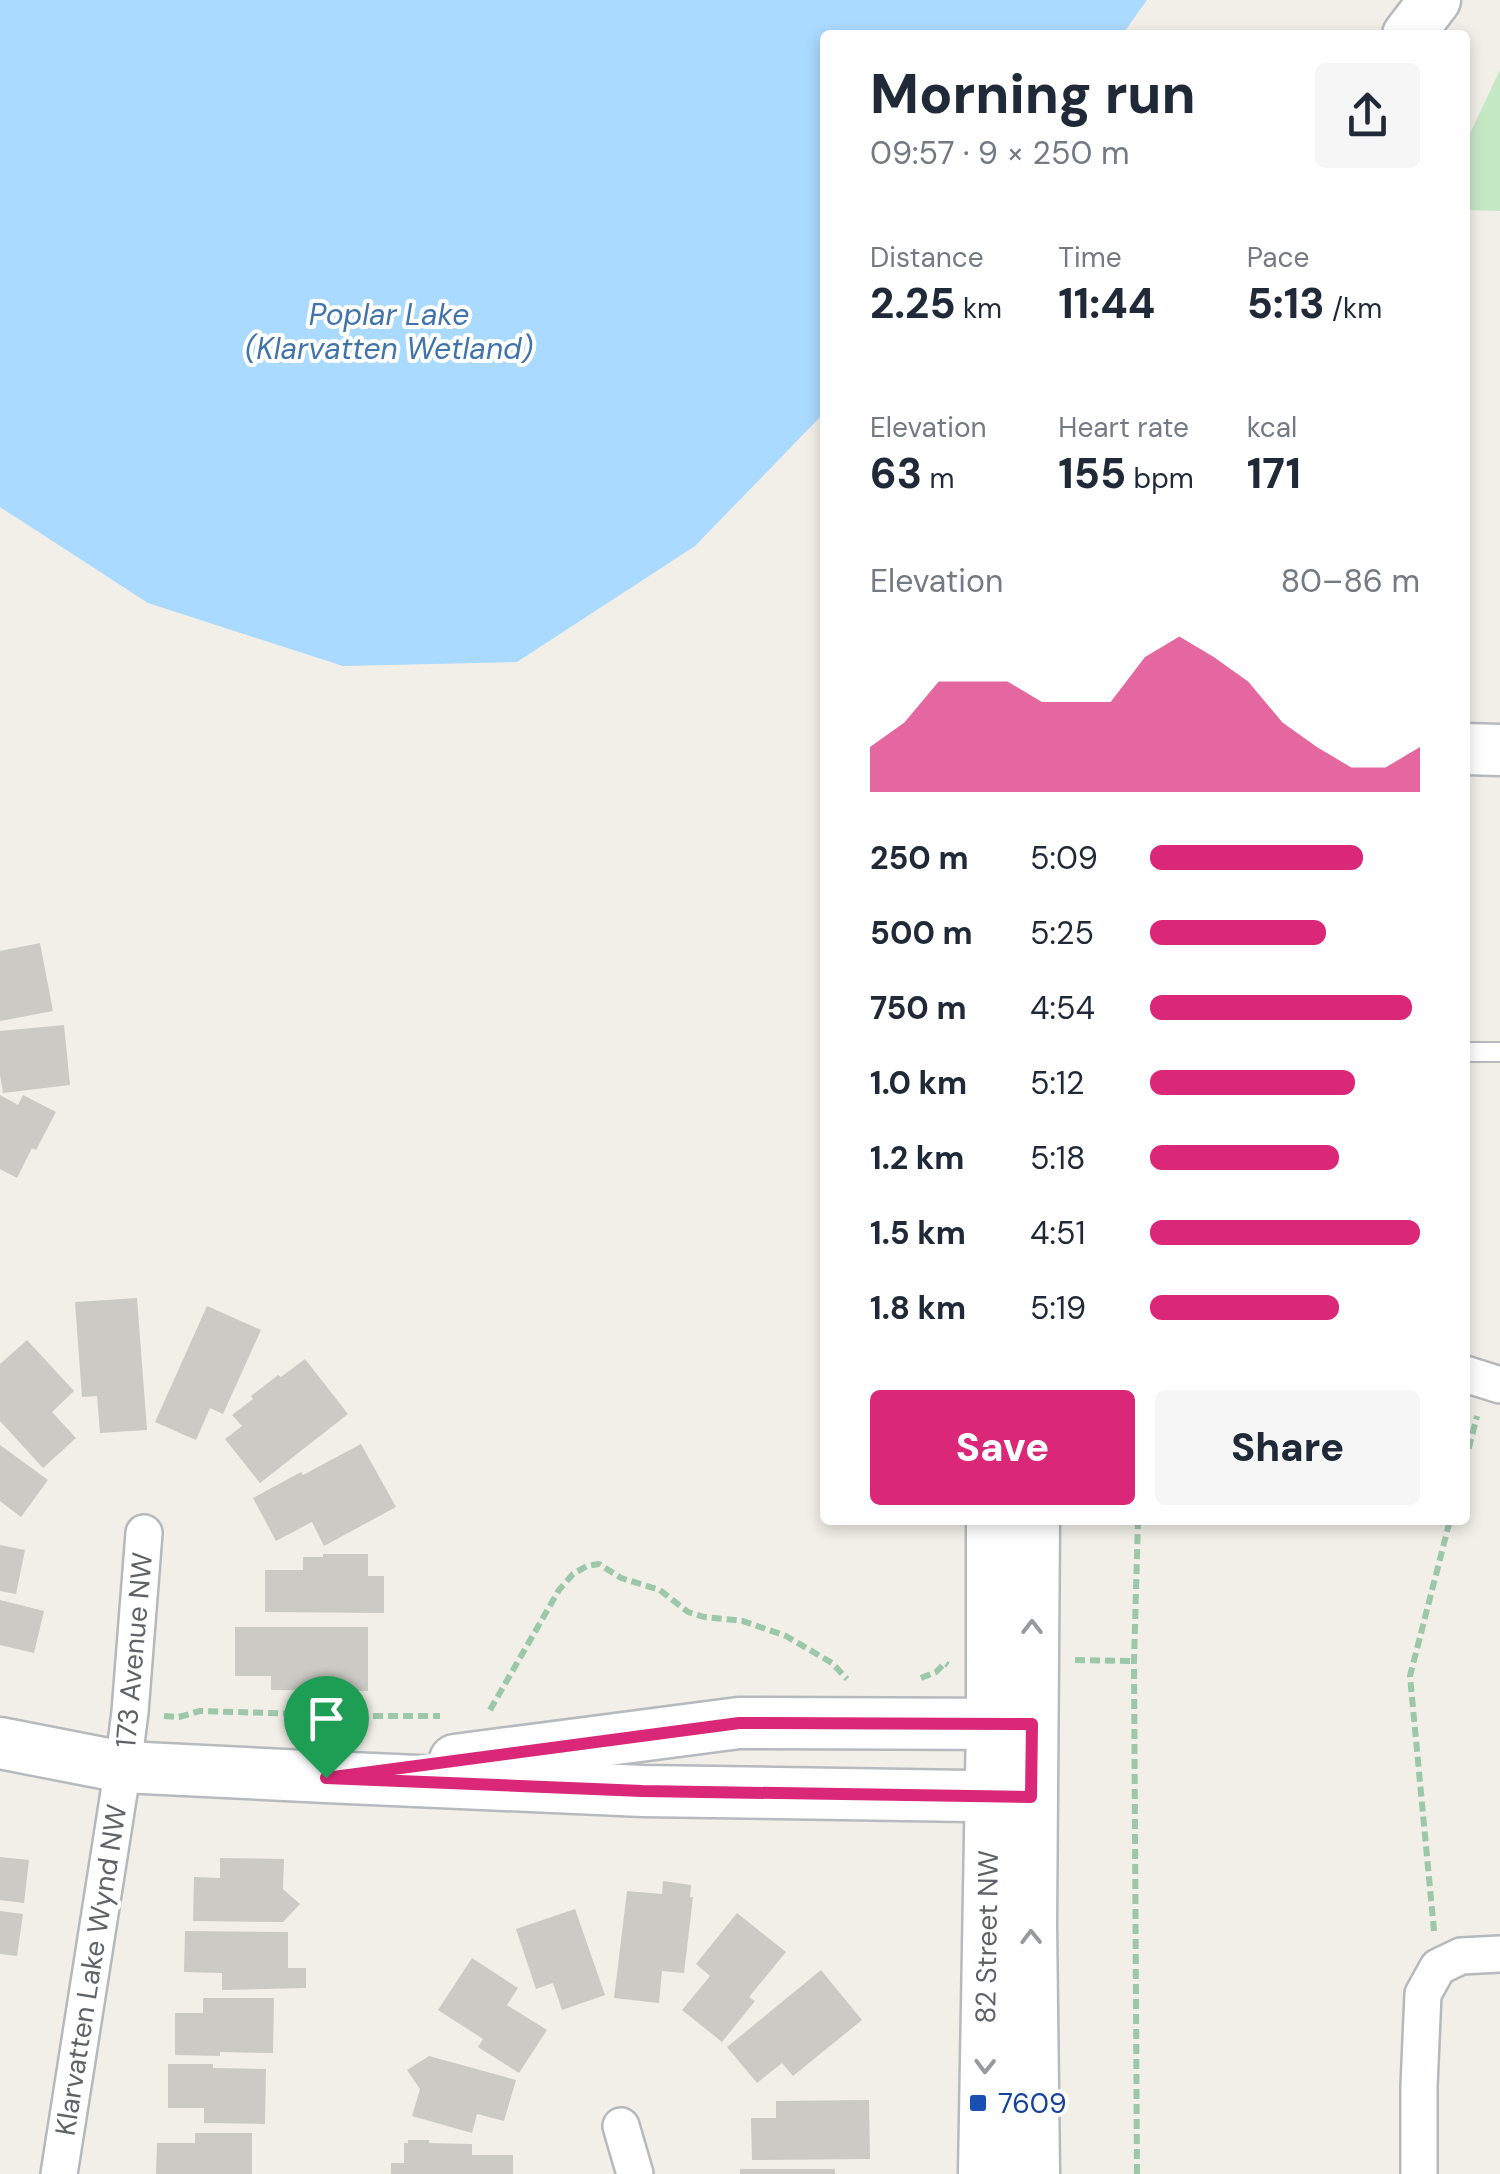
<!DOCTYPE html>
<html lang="en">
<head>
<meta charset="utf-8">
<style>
	body { margin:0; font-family:"DM Sans",sans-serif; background:#f6f6f7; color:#1f2937; height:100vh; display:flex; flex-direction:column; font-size:38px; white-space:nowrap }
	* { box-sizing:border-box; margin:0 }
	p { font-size:32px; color:#747a83 }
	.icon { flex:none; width:55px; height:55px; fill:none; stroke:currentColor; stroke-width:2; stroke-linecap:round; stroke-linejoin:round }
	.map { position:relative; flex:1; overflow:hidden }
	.drawer { position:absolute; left:820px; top:30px; width:650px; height:1495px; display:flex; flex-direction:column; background:#fff; border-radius:10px; box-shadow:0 5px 15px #0003 }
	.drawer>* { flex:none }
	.pin { position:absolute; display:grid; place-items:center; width:85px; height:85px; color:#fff; margin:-102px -42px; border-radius:50% 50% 50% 0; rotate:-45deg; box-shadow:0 0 10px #0007 }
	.pin .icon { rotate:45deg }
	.round { display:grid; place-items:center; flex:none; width:105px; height:105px; border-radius:10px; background:#f6f6f7 }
	.summary { display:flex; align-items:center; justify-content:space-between; height:170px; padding:0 50px }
	h1 { font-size:55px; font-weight:800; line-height:75px }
	.figures { display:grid; grid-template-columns:repeat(3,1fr); gap:15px; height:170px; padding:10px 50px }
	.figures div { display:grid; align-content:center }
	.figures b { font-size:42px; font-weight:800 }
	.figures small { font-size:28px; font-weight:400 }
	.figures p { font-size:28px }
	.chart { height:280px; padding:20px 50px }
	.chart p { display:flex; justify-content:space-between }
	.chart svg { width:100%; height:180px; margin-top:10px; fill:#db2777; opacity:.7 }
	.button { display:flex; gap:20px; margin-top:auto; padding:20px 50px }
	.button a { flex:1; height:115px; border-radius:10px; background:#db2777; color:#fff; font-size:40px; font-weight:800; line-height:115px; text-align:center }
	.button a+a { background:#f6f6f7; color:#1f2937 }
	ul { padding:0 50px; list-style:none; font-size:32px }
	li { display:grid; grid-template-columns:160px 120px 1fr; align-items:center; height:75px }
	li i { height:25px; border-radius:12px; background:#db2777 }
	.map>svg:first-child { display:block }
</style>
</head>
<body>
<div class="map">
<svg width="1500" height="2174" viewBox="0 0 1500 2174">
	<rect width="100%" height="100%" fill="#f1efe8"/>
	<polygon fill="#c5e8c5" points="1500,70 1500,211 1465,210 1465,144"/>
	<polygon fill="#aadaff" points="0,0 1147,0 1122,35 825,35 825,412 695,546 517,662 343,666 148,603 0,507"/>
	<g fill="#cccac5">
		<polygon points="40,943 53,1011 0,1021 0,951"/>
		<polygon points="64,1025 70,1085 3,1093 0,1075 0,1031"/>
		<polygon points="0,1095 18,1105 23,1095 56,1112 36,1150 32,1148 17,1178 0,1169"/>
		<polygon points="137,1298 147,1430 100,1433 97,1396 82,1397 75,1302"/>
		<polygon points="207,1306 261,1330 223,1414 210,1408 196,1440 155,1422"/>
		<polygon points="27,1340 74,1391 52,1412 76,1438 43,1468 0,1421 0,1364"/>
		<polygon points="305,1359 348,1414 260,1483 225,1439 242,1426 232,1415 253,1399 251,1396 278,1375 281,1377"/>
		<polygon points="361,1444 396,1507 324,1546 312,1522 276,1541 253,1498 301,1472 303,1475"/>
		<polygon points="0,1445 48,1480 21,1517 0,1501"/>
		<polygon points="0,1545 25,1550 16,1594 0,1591"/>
		<polygon points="323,1554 368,1554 368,1576 384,1576 384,1613 265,1612 265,1570 303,1570 303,1557 323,1557"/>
		<polygon points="0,1600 44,1611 34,1653 0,1645"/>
		<polygon points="235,1627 368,1627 368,1691 271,1690 271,1676 235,1676"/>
		<polygon points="0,1857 29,1860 24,1903 0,1900"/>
		<polygon points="220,1858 284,1859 283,1889 300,1904 283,1922 193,1921 194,1877 220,1878"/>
		<polygon points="663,1881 691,1885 690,1897 693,1897 684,1973 662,1971 659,2003 614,1998 627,1891 662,1894"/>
		<polygon points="575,1909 605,1995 562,2010 553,1983 536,1989 516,1929"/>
		<polygon points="0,1911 23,1914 17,1956 0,1954"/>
		<polygon points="737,1913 786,1952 749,1997 755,2001 722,2042 682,2010 710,1976 696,1964"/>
		<polygon points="185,1931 288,1932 288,1968 306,1968 306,1988 222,1990 222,1973 184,1972"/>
		<polygon points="472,1958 518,1988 507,2005 547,2030 519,2073 478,2047 483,2039 438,2010"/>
		<polygon points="821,1970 862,2020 793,2076 782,2063 757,2083 727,2047"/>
		<polygon points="203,1998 274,1998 273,2053 220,2052 220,2056 175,2055 175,2013 203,2013"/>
		<polygon points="429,2056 516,2080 504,2121 477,2114 472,2133 412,2116 420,2089 407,2070"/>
		<polygon points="168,2064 213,2064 213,2068 266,2069 265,2124 204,2123 204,2108 168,2108"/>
		<polygon points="869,2100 870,2159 752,2160 751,2118 776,2118 776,2101"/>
		<polygon points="195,2133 252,2133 252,2174 156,2174 157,2143 195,2143"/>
		<polygon points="408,2140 429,2140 429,2143 472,2144 472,2155 513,2155 513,2174 391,2174 391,2163 404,2163 404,2143 408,2143"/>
		<rect x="740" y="2169" width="95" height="5"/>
	</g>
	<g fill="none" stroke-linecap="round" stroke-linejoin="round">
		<g stroke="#b5b8bc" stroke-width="22">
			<polyline id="lane" points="1465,1052 1500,1052"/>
		</g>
		<g stroke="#b5b8bc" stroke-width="40">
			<g id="street">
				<polyline points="1465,1374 1500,1385"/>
				<polyline points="621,2126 635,2174"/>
				<polyline points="59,2174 123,1767 130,1712 144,1533"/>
				<polyline points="1419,2174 1419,2086 1423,1994 1438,1967 1461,1956 1500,1954"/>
			</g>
		</g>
		<g stroke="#b6babf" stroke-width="55">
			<g id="secondary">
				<polyline points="1408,35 1435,0"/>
				<polyline points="1465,749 1500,750"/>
				<polyline points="1034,1520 1031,1924 1034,2174"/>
				<polyline points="0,1743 123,1767 326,1777 643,1791 1031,1797"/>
				<polyline points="455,1760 739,1723 1032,1724"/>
				<polyline points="984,2174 992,1723 992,1520"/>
			</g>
		</g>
		<g stroke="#9cc7a9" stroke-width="6" stroke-dasharray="10 5" stroke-linecap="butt">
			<polyline points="1465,1463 1477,1416"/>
			<polyline points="1075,1660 1134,1661"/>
			<polyline points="921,1678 936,1672 945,1663 948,1665"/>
			<polyline points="490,1710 559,1590 573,1574 587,1566 599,1564 621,1578 660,1590 688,1612 704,1617 743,1621 786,1636 832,1663 847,1679"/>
			<polyline points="164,1716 179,1717 200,1711 371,1716 440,1716"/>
			<polyline points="1434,1931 1410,1676 1450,1520"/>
			<polyline points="1137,2174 1134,1661 1138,1520"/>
		</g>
		<use href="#lane" stroke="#fff" stroke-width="18"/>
		<use href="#street" stroke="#fff" stroke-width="35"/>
		<use href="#secondary" stroke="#fff" stroke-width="50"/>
	</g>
	<defs><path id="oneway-chevron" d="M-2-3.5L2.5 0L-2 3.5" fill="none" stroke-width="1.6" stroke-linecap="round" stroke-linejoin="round" transform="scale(2.5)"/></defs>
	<g stroke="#979a9d">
		<use href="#oneway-chevron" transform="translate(1032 1627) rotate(-90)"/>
		<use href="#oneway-chevron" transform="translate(1031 1937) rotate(-91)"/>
		<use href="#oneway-chevron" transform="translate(985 2066) rotate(91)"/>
	</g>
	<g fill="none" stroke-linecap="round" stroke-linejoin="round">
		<g stroke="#fff" stroke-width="20">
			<polygon id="route" points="739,1723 1032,1724 1031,1797 642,1791 326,1778"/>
		</g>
		<use href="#route" stroke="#db2777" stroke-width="12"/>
	</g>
	<rect fill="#1a4fb4" stroke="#fff" stroke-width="4" x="968" y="2093" width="20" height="20" rx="5"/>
	<g text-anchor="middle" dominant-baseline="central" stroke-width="8" stroke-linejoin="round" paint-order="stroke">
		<g font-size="28" fill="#5f6368" stroke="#fff">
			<text transform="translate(134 1650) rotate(-85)">173 Avenue NW</text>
			<text transform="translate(987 1937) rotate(-89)">82 Street NW</text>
			<text transform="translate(91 1970) rotate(-81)">Klarvatten Lake Wynd NW</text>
		</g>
		<g font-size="28" fill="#164399" stroke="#fff" text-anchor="start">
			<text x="998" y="2103">7609</text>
		</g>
		<g font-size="30" font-style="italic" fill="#4174aa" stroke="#fff">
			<text x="389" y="314">Poplar Lake<tspan x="389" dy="34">(Klarvatten Wetland)</tspan></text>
		</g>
	</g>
</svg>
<div class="pin" style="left:326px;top:1778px;background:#1e9e55"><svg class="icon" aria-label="arrive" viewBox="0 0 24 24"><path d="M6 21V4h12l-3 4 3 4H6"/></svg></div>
<section class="drawer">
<div class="summary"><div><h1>Morning run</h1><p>09:57 · 9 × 250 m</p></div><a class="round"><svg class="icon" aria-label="share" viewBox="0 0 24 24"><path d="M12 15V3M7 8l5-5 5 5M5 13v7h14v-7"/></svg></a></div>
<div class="figures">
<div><p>Distance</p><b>2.25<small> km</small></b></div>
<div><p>Time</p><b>11:44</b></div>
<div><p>Pace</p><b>5:13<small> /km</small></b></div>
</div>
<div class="figures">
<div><p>Elevation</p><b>63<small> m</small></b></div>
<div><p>Heart rate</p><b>155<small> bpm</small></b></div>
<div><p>kcal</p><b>171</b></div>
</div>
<div class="chart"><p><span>Elevation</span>80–86 m</p>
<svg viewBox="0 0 160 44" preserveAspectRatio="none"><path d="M0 44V33L10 27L20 17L30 17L40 17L50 22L60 22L70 22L80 11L90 6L100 11L110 17L120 27L130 33L140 38L150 38L160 33V44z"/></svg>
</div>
<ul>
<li><b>250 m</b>5:09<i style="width:79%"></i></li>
<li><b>500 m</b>5:25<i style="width:65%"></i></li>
<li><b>750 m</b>4:54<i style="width:97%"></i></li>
<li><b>1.0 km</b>5:12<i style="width:76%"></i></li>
<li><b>1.2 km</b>5:18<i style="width:70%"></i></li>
<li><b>1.5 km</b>4:51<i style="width:100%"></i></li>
<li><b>1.8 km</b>5:19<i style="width:70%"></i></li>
</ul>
<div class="button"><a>Save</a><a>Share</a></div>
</section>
</div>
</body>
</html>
